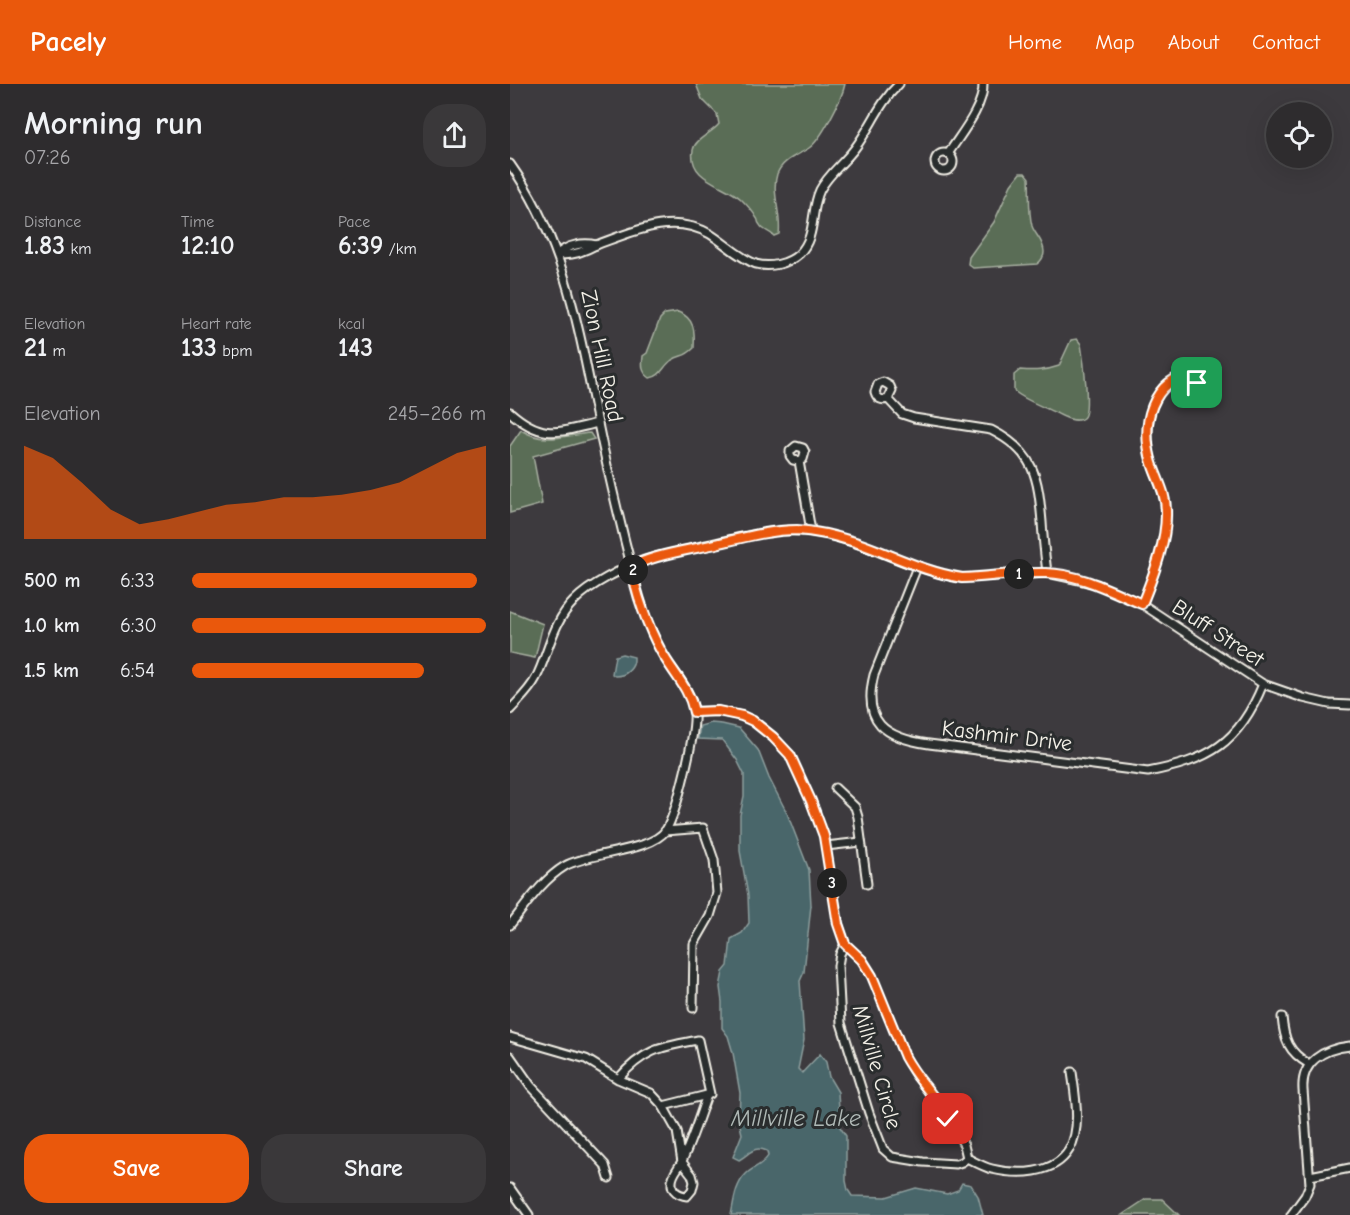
<!DOCTYPE html>
<html lang="en">
<head>
<meta charset="utf-8">
<style>
	body { margin:0; font-family:"Comic Neue",sans-serif; background:#3a383a; color:#f1f3f6; height:100vh; display:flex; flex-direction:column; font-size:22px; white-space:nowrap }
	* { box-sizing:border-box; margin:0 }
	p { font-size:20px; color:#a7a7aa }
	.icon { flex:none; width:33px; height:33px; fill:none; stroke:currentColor; stroke-width:2; stroke-linecap:round; stroke-linejoin:round }
	.map { position:relative; flex:1; overflow:hidden }
	.sheet { display:flex; flex-direction:column; background:#2e2c2e; width:510px }
	.sheet>* { flex:none }
	.fabs { position:absolute; left:756px; top:18px; display:grid; gap:12px }
	.fabs a { display:grid; place-items:center; width:66px; height:66px; border-radius:50%; background:#2e2c2e; box-shadow:0 6px 24px #0002,0 0 0 2px #49484a; font-size:30px }
	.pin { position:absolute; display:grid; place-items:center; width:51px; height:51px; color:#fff; margin:-26px; border-radius:12px; box-shadow:0 3px 9px #0006 }
	.km { position:absolute; width:30px; height:30px; margin:-15px; border-radius:50%; background:#222; color:#fff; font-size:16px; line-height:30px; text-align:center }
	.round { display:grid; place-items:center; flex:none; width:63px; height:63px; border-radius:24px; background:#3a383a }
	.head { display:flex; align-items:center; justify-content:space-between; height:102px; padding:0 24px }
	h1 { font-size:33px; font-weight:700; line-height:45px }
	.stats { display:grid; grid-template-columns:repeat(3,1fr); gap:9px; height:102px; padding:6px 24px }
	.stats div { display:grid; align-content:center }
	.stats b { font-size:26px; font-weight:700 }
	.stats small { font-size:16px; font-weight:400 }
	.stats p { font-size:16px }
	.chart { height:168px; padding:12px 24px }
	.chart p { display:flex; justify-content:space-between }
	.chart svg { width:100%; height:108px; margin-top:6px; fill:#ea580c; opacity:.7 }
	.button { display:flex; gap:12px; margin-top:auto; padding:12px 24px }
	.button a { flex:1; height:69px; border-radius:24px; background:#ea580c; color:#fff; font-size:24px; font-weight:700; line-height:69px; text-align:center }
	.button a+a { background:#3a383a; color:#f1f3f6 }
	ul { padding:0 24px; list-style:none; font-size:20px }
	li { display:grid; grid-template-columns:96px 72px 1fr; align-items:center; height:45px }
	li i { height:15px; border-radius:8px; background:#ea580c }
	header { display:flex; align-items:center; gap:36px; box-sizing:border-box; height:84px; padding:0 30px; background:#ea580c; color:#fff }
	header strong { font-size:28px }
	nav { display:flex; gap:33px; margin-inline-start:auto; font-size:21px }
	main { display:flex; flex:1; min-height:0 }
	.map>svg:first-child { display:block }
</style>
</head>
<body>
<header>
<strong>Pacely</strong>
<nav><a>Home</a><a>Map</a><a>About</a><a>Contact</a></nav>
</header>
<main>
<section class="sheet">
<div class="head"><div><h1>Morning run</h1><p>07:26</p></div><a class="round"><svg class="icon" aria-label="share" viewBox="0 0 24 24"><path d="M12 15V3M7 8l5-5 5 5M5 13v7h14v-7"/></svg></a></div>
<div class="stats">
<div><p>Distance</p><b>1.83<small> km</small></b></div>
<div><p>Time</p><b>12:10</b></div>
<div><p>Pace</p><b>6:39<small> /km</small></b></div>
</div>
<div class="stats">
<div><p>Elevation</p><b>21<small> m</small></b></div>
<div><p>Heart rate</p><b>133<small> bpm</small></b></div>
<div><p>kcal</p><b>143</b></div>
</div>
<div class="chart"><p><span>Elevation</span>245–266 m</p>
<svg viewBox="0 0 160 44" preserveAspectRatio="none"><path d="M0 44V6L10 11L20 21L30 32L40 38L50 36L60 33L70 30L80 29L90 27L100 27L110 26L120 24L130 21L140 15L150 9L160 6V44z"/></svg>
</div>
<ul>
<li><b>500 m</b>6:33<i style="width:97%"></i></li>
<li><b>1.0 km</b>6:30<i style="width:100%"></i></li>
<li><b>1.5 km</b>6:54<i style="width:79%"></i></li>
</ul>
<div class="button"><a>Save</a><a>Share</a></div>
</section>
<div class="map">
<svg width="840" height="1131" viewBox="0 0 840 1131">
	<rect width="100%" height="100%" fill="#3d3a3e"/>
	<filter id="ink" filterUnits="userSpaceOnUse"><feTurbulence type="fractalNoise" baseFrequency=".0167" numOctaves="2"/><feDisplacementMap in="SourceGraphic" scale="12" xChannelSelector="R" yChannelSelector="G"/><feConvolveMatrix kernelMatrix="1 2 1 2 8 2 1 2 1" color-interpolation-filters="sRGB"/></filter>
	<g filter="url(#ink)">
		<g fill="#5a6d57" stroke="#a7afa0" stroke-width="1.5">
			<path d="M 186,0 L 335,0 C 332,15 311,56 299,64 C 287,72 273,75 267,90 C 261,109 272,131 269,150 L 264,152 C 260,147 253,147 250,141 C 246,136 250,138 246,133 C 243,127 236,120 231,115 C 215,100 178,96 183,66 C 185,55 202,49 209,40 L 207,30 L 192,15 Z"/>
			<path d="M 510,89 L 515,89 L 519,94 C 520,109 518,127 522,142 C 525,151 534,157 534,168 C 534,173 531,177 527,180 L 463,184 L 458,180 L 459,173 L 484,138 L 501,101 Z"/>
			<path d="M 168,228 C 185,234 185,248 184,264 C 174,274 172,270 162,276 C 153,282 152,292 140,294 C 131,288 132,281 133,272 L 137,269 L 150,235 L 155,230 Z"/>
			<path d="M 567,255 L 571,260 C 573,272 581,328 573,334 C 566,340 552,332 546,329 C 532,322 516,317 504,307 L 504,291 L 510,286 C 524,287 535,287 549,282 L 561,256 Z"/>
			<path d="M 11,346 C 35,361 55,351 80,349 L 84,355 L 23,372 L 32,420 L 0,429 L 0,362 Z"/>
			<polygon points="0,527 33,540 25,574 0,569"/>
			<polygon points="636,1115 652,1115 669,1131 612,1131"/>
		</g>
		<g fill="#48666b" stroke="#8d9e9d" stroke-width="1.5">
			<path d="M 112,570 L 124,573 C 125,584 116,592 105,592 L 102,590 L 105,572 Z"/>
			<path d="M 201,639 L 212,640 L 229,644 L 248,666 L 259,694 L 277,729 L 299,786 L 301,821 L 294,888 L 290,897 L 294,956 L 288,985 L 292,989 L 310,970 L 316,978 L 319,993 L 328,1008 L 330,1043 L 336,1052 L 336,1097 L 338,1106 L 342,1112 L 376,1113 L 406,1104 L 437,1110 L 448,1106 L 452,1099 L 461,1101 L 468,1112 L 473,1131 L 221,1131 C 224,1117 225,1101 236,1090 C 243,1083 253,1081 258,1072 L 257,1067 C 243,1061 240,1070 229,1076 L 223,1073 L 232,1050 L 229,1037 L 230,1009 L 223,969 L 218,952 L 212,944 L 212,918 L 210,903 L 213,888 L 218,882 L 221,855 L 232,849 L 239,839 L 238,811 L 230,767 L 230,731 L 234,712 L 234,690 L 227,676 L 212,656 L 188,655 L 190,642 Z"/>
		</g>
		<g fill="none" stroke-linecap="round" stroke-linejoin="round">
			<g stroke="#f4f1e8" stroke-width="11">
				<g id="minor">
					<circle cx="434" cy="78" r="9"/>
					<path d="M 438,70 C 450,51 474,23 473,0"/>
					<path d="M 0,80 C 54,156 68,241 86,330 C 97,384 110,439 124,493 C 130,517 138,543 150,565 C 160,586 181,603 184,628 C 186,649 167,728 156,746 C 141,768 80,768 55,782 C 32,796 16,821 0,841"/>
					<path d="M 48,170 C 60,173 75,167 86,161 C 122,148 162,128 200,150 C 215,159 229,174 246,180 C 260,184 278,180 289,170 C 307,152 300,127 310,106 C 319,89 334,79 345,64 C 361,43 369,19 389,0"/>
					<path d="M 48,170 C 57,161 73,158 86,161"/>
					<path d="M 378,315 C 372,317 367,315 365,308 L 368,300 L 373,298 L 380,302 L 382,307 L 378,315 L 392,330 L 404,334 L 481,346 C 525,368 528,393 532,438 C 533,455 535,472 537,489"/>
					<path d="M 0,328 C 33,357 49,348 88,339"/>
					<polyline points="289,377 283,376 280,372 280,367 286,362 293,364 295,368 293,375 289,377 301,447"/>
					<path d="M 407,483 L 364,591 C 352,638 375,654 419,660 L 638,688 C 699,676 729,660 753,600"/>
					<path d="M 632,520 C 643,494 657,456 656,428 C 656,408 645,393 641,375 C 631,331 645,288 697,287 L 703,293 L 701,301 L 694,304 L 689,301 L 685,288"/>
					<path d="M 0,626 C 9,616 20,606 26,594 C 39,568 42,539 64,517 C 79,501 113,484 135,476 C 153,470 173,467 192,462 C 230,454 270,441 309,449 C 359,458 402,487 452,494 L 537,489 L 586,500 L 632,520 L 753,600 L 793,614 L 819,620 L 840,621"/>
					<polyline points="184,628 208,627 232,632 243,637 263,653 280,671 301,717 314,752 328,839 335,860 352,876 362,892 395,973 405,990 432,1024 454,1061 457,1074 452,1078 446,1080 413,1078 382,1073 373,1065 359,1029 331,939 328,882 330,870 335,860"/>
					<polyline points="325,704 345,723 348,733 357,800"/>
					<polyline points="155,747 193,744 204,776 207,809 200,832 184,860 183,924"/>
					<polyline points="316,762 351,758"/>
					<path d="M 772,933 C 774,955 778,968 799,980"/>
					<path d="M 0,953 L 76,975 L 108,995 L 141,1009 L 153,1022 L 167,1047 L 172,1078 L 182,1091 L 184,1098 L 182,1106 L 177,1112 C 169,1111 161,1107 162,1098 C 162,1090 169,1084 172,1077 C 182,1056 189,1033 197,1011 L 200,1010 L 188,956 C 151,963 134,965 108,995"/>
					<polyline points="0,972 21,1002 95,1081 99,1094"/>
					<polyline points="153,1022 197,1011"/>
					<path d="M 457,1074 C 465,1078 474,1083 482,1085 C 507,1091 544,1091 559,1066 C 572,1044 565,1011 562,988"/>
					<polyline points="800,1092 840,1084"/>
					<polyline points="0,1104 19,1131"/>
					<path d="M 781,1131 L 795,1112 L 800,1100 L 793,1006 C 791,977 814,965 840,962"/>
				</g>
			</g>
			<use href="#minor" stroke="#2a2d2e" stroke-width="7"/>
		</g>
	</g>
	<g fill="none" stroke-linecap="round" stroke-linejoin="round" filter="url(#ink)">
		<g stroke="#fff" stroke-width="12">
			<path id="route" d="M 438,1035 C 426,1013 407,995 395,973 L 362,892 L 352,876 L 335,860 L 328,840 L 314,752 L 301,717 L 280,671 L 263,653 L 243,637 L 232,632 L 208,627 L 184,628 C 179,603 162,588 151,567 C 139,545 124,507 122,482 C 149,470 178,466 206,460 C 232,454 260,446 287,446 C 306,447 326,452 345,458 C 381,470 414,488 452,494 C 480,493 508,488 536,489 C 570,490 601,507 632,520 C 643,492 657,458 656,427 C 656,409 647,395 642,379 C 630,340 641,296 685,288 L 687,299"/>
		</g>
		<use href="#route" stroke="#ea580c" stroke-width="8"/>
	</g>
	<g text-anchor="middle" dominant-baseline="central" stroke-width="6" stroke-linejoin="round" paint-order="stroke">
		<g font-size="22" fill="#f4f1e8" stroke="#2a2d2e">
			<text transform="translate(92 272) rotate(78)">Zion Hill Road</text>
			<text transform="translate(708 549) rotate(33)">Bluff Street</text>
			<text transform="translate(497 652) rotate(7)">Kashmir Drive</text>
			<text transform="translate(367 983) rotate(74)">Millville Circle</text>
		</g>
		<g font-size="24" font-style="italic" fill="#afb9b6" stroke="#2a2d2e">
			<text x="286" y="1034">Millville Lake</text>
		</g>
	</g>
</svg>
<div class="fabs">
<a><svg class="icon" aria-label="locate" viewBox="0 0 24 24"><circle cx="12" cy="12" r="6"/><path d="M12 2v4M12 18v4M2 12h4M18 12h4"/></svg></a>
</div>
<div class="pin" style="left:687px;top:299px;background:#1e9e55"><svg class="icon" aria-label="arrive" viewBox="0 0 24 24"><path d="M6 21V4h12l-3 4 3 4H6"/></svg></div>
<div class="pin" style="left:438px;top:1035px;background:#d93025"><svg class="icon" aria-label="check" viewBox="0 0 24 24"><path d="M5 12l5 5 9-10"/></svg></div>
<b class="km" style="left:509px;top:490px">1</b>
<b class="km" style="left:123px;top:486px">2</b>
<b class="km" style="left:322px;top:799px">3</b>
</div>
</main>
</body>
</html>
